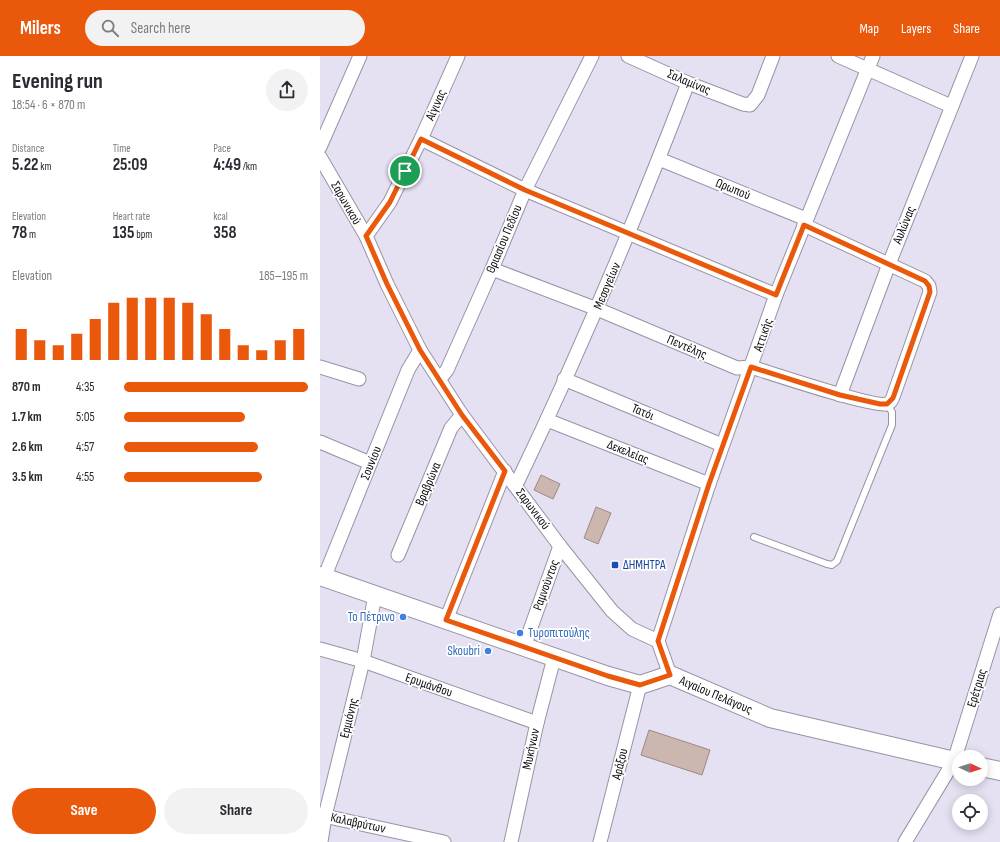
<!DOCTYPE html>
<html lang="en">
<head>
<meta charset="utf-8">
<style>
	body { margin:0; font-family:"Sofia Sans Condensed",sans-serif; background:#f2f2f3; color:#2b2b33; height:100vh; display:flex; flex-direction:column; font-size:15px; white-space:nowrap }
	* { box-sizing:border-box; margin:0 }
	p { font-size:13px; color:#7c7c81 }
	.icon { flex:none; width:22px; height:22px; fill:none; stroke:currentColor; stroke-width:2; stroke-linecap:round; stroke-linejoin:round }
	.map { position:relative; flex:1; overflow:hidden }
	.panel { display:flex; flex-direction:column; background:#fff; width:320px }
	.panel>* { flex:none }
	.needle { width:26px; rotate:94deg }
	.controls { position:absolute; left:632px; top:694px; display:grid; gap:8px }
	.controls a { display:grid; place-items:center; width:36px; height:36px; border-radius:50%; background:#fff; box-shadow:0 2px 10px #0003; font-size:20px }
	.pin { position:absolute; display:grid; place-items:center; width:34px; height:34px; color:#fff; margin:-17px; border:2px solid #fff; border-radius:50%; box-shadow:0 1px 4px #0007 }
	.round { display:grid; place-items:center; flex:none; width:42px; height:42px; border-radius:21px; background:#f2f2f3 }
	.headline { display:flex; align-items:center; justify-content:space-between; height:68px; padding:0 12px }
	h1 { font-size:22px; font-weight:700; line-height:30px }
	.stats { display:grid; grid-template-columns:repeat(3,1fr); gap:6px; height:68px; padding:4px 12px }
	.stats div { display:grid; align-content:center }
	.stats b { font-size:17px; font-weight:700 }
	.stats small { font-size:11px; font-weight:400 }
	.stats p { font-size:11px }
	.chart { height:112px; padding:8px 12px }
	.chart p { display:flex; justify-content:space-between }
	.chart svg { width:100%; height:72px; margin-top:4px; stroke:#ea580c; stroke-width:6 }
	.button { display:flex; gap:8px; margin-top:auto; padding:8px 12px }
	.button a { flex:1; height:46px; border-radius:24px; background:#ea580c; color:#fff; font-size:16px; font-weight:700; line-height:46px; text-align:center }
	.button a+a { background:#f2f2f3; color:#2b2b33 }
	ul { padding:0 12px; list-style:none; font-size:13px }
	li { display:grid; grid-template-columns:64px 48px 1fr; align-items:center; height:30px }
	li i { height:10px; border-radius:5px; background:#ea580c }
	header { display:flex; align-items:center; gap:24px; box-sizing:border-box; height:56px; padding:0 20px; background:#ea580c; color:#fff }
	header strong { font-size:19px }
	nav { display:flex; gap:22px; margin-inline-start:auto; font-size:14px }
	.search { width:280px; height:36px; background:#f2f2f3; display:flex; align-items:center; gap:10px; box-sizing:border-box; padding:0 14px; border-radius:22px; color:#7c7c81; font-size:15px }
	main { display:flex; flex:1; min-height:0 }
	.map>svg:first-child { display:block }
</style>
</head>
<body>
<header>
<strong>Milers</strong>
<div class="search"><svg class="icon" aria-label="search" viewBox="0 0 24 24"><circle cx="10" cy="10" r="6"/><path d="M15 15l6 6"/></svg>Search here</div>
<nav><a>Map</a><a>Layers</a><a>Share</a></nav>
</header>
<main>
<section class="panel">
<div class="headline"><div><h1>Evening run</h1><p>18:54 · 6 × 870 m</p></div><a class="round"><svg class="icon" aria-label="share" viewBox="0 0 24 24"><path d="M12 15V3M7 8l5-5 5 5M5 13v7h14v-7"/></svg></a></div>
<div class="stats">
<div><p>Distance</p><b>5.22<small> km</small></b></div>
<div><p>Time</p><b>25:09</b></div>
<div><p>Pace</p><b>4:49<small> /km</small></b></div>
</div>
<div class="stats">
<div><p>Elevation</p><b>78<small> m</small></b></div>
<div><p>Heart rate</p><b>135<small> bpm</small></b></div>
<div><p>kcal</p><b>358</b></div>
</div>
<div class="chart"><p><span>Elevation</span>185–195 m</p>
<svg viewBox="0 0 160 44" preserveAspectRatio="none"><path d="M5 44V25M15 44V32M25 44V35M35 44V28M45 44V19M55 44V9M65 44V6M75 44V6M85 44V6M95 44V9M105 44V16M115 44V25M125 44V35M135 44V38M145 44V32M155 44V25"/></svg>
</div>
<ul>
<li><b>870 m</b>4:35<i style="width:100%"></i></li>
<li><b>1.7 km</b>5:05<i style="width:66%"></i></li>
<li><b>2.6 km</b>4:57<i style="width:73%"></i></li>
<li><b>3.5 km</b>4:55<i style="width:75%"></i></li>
</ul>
<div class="button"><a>Save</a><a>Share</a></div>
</section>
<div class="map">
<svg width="680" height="786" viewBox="0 0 680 786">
	<rect width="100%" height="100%" fill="#e5e0f2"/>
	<g fill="#cbb7b0" stroke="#9c8983">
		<polygon points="221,419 240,428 233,443 214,434"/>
		<polygon points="276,451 291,457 278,488 264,482"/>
		<polygon points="329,674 390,694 382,719 321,699"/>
	</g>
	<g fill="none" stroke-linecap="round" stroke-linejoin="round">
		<g stroke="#9893a4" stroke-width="8">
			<polyline id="service" points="434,481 507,508 512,509 517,505 572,369 572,356 567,348"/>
		</g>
		<g stroke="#9893a4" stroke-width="15">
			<g id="minor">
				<polyline points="308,0 368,27 423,48 430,49 438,39 453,0"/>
				<polyline points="518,0 631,50"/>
				<polyline points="101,83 205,134 456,239"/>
				<polyline points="0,91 40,0"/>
				<polyline points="0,101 46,180 67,228 100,294 142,359 240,490 292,555 312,573 338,585 350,619"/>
				<polyline points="339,103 486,163"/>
				<polyline points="46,180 70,146 101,83 138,0"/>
				<path d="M 172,213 L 277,253 L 417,312 L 431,311 C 450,317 555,352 567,348 C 570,347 572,344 573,341 L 610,236 L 609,230 L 605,225 L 484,169"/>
				<polyline points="0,311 39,323"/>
				<polyline points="244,323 402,389"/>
				<polyline points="119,324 127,314 172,213 205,134 272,0"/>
				<polyline points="520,339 569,208 652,0"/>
				<polyline points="227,364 389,428"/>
				<polyline points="0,386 50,407"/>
				<path d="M 196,429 C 259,298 316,163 368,27"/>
				<polyline points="78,499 131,372 142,359"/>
				<polyline points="4,522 88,314 100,294"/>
				<polyline points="126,564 185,415"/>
				<polyline points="338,585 389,428 456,239 553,0"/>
				<polyline points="204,591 240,490"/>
				<polyline points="0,593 43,605 217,667"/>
				<polyline points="0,759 124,786"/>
				<polyline points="1,786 5,760 43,605 55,539"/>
				<polyline points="191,786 217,667 234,602"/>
				<polyline points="280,786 320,629"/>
				<polyline points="585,786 634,705 680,558"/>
			</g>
		</g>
		<g stroke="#9893a4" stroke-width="20">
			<g id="secondary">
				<polyline points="0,520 288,620 320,629 350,619 450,662 639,706"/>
				<polyline points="661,711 680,715"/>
			</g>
		</g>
		<use href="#service" stroke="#fff" stroke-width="6"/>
		<use href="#minor" stroke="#fff" stroke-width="13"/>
		<use href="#secondary" stroke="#fff" stroke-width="18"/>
	</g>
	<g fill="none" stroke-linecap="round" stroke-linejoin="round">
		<g stroke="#fff" stroke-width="8">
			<polygon id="route" points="101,83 205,134 456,239 484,169 605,225 609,230 610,236 573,342 567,348 560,348 520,339 431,311 389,428 338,585 350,619 320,629 288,620 126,564 185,415 142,359 100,294 67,228 46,180 70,146"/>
		</g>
		<use href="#route" stroke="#ea580c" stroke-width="5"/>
	</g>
	<rect fill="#1a4fb4" stroke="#fff" stroke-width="1.5" x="291" y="505" width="8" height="8" rx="2"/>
	<g fill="#3f7fe0" stroke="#fff" stroke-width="1.5">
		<circle cx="83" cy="561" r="4"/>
		<circle cx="200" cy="577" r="4"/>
		<circle cx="168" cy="595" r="4"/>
	</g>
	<g text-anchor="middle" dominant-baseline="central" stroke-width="3.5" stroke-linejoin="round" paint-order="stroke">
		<g font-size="13" fill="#0d0b11" stroke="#fff">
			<text transform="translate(369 26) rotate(23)">Σαλαμίνας</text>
			<text transform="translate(116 49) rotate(-66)">Αίγινας</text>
			<text transform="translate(413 133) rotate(22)">Ωρωπού</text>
			<text transform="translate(26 147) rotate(60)">Σαρωνικού</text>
			<text transform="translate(584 169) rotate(-68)">Αυλώνας</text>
			<text transform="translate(184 183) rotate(-67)">Θριασίου Πεδίου</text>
			<text transform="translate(287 230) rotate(-67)">Μεσογείων</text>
			<text transform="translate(443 279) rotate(-71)">Αττικής</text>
			<text transform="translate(367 291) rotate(23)">Πεντέλης</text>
			<text transform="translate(323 356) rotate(23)">Τατόι</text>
			<text transform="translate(308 396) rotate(22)">Δεκελείας</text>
			<text transform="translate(51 407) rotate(-68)">Σουνίου</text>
			<text transform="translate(108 428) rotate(-67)">Βραβρώνα</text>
			<text transform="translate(213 453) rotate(53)">Σαρωνικού</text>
			<text transform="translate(226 529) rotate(-70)">Ραμνούντος</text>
			<text transform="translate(109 629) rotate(19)">Ερυμάνθου</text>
			<text transform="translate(657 632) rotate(-73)">Ερέτριας</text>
			<text transform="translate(396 639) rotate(23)">Αιγαίου Πελάγους</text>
			<text transform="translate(29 662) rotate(-76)">Ερμιόνης</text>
			<text transform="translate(211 693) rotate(-78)">Μυκήνων</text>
			<text transform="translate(300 708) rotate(-76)">Αράξου</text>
			<text transform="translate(38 767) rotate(12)">Καλαβρύτων</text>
		</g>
		<g font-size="13" fill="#164399" stroke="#fff" text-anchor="start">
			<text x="303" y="509">ΔΗΜΗΤΡΑ</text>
		</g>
		<g font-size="13" fill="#366cbe" stroke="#fff" text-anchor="end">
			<text x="75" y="561">Το Πέτρινο</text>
			<text x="208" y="577" text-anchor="start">Τυροπιτούλης</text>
			<text x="160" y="595">Skoubri</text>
		</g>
	</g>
</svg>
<div class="controls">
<a><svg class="needle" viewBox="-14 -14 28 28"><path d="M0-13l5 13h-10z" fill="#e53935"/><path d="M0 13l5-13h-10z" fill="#7c7c81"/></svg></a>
<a><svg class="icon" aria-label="locate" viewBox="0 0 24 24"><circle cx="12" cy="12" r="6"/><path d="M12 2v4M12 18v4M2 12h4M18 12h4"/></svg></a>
</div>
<div class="pin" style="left:85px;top:115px;background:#1e9e55"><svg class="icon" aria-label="arrive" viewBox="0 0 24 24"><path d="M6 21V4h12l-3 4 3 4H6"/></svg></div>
</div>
</main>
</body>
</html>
